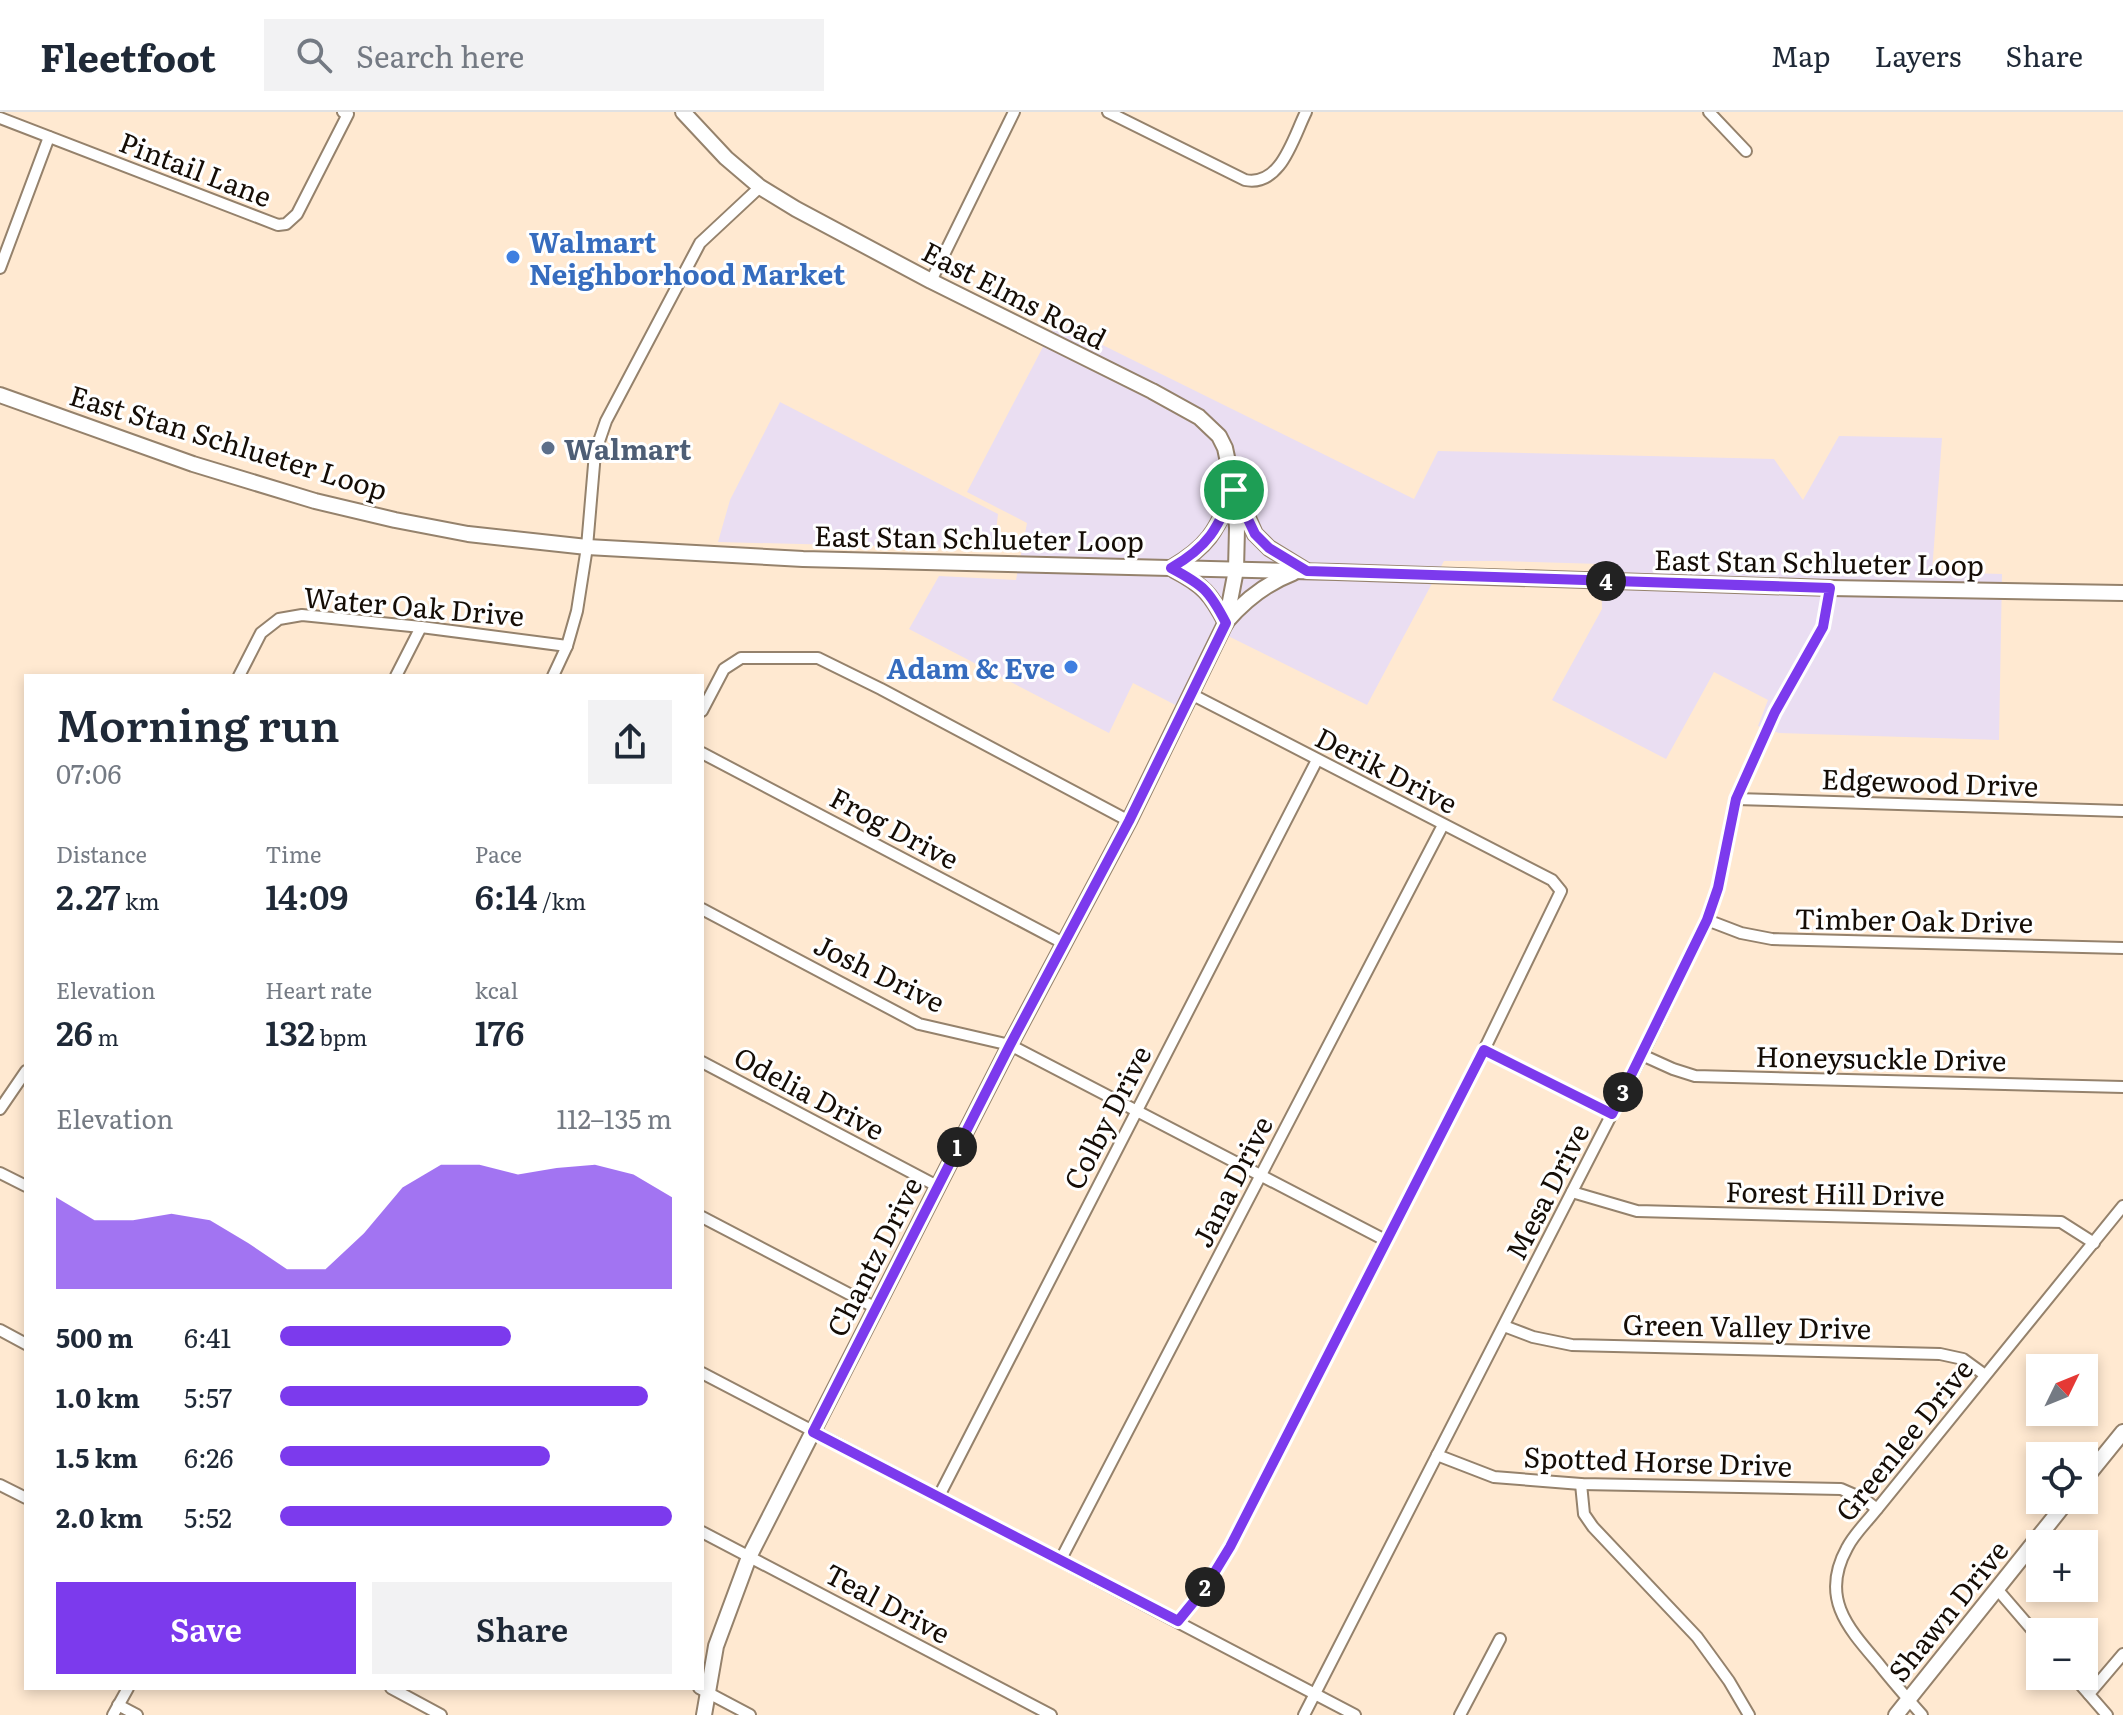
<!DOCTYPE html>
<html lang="en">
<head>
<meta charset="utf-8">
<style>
	body { margin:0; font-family:Literata,serif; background:#f2f2f3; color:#1f2937; height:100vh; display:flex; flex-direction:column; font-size:30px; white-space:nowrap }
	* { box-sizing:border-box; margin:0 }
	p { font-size:26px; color:#747a83 }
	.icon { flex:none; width:44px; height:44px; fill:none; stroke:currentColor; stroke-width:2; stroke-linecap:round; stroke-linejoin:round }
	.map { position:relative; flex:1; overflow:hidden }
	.side { position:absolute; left:24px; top:562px; width:680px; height:1016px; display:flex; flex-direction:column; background:#fff; border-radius:0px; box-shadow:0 4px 12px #0003 }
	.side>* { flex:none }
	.needle { width:52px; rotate:47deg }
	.buttons { position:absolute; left:2026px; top:1242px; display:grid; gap:16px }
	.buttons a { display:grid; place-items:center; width:72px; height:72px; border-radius:0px; background:#fff; box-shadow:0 4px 12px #0003; font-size:40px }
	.pin { position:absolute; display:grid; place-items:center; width:68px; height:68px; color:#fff; margin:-34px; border:4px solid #fff; border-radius:50%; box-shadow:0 2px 8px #0007 }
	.km { position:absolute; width:40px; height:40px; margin:-20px; border-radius:50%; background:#222; color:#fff; font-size:22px; line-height:40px; text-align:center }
	.round { display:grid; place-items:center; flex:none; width:84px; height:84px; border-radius:0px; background:#f2f2f3 }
	.head { display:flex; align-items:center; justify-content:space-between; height:136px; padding:0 32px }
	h1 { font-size:44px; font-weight:600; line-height:60px }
	.stats { display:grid; grid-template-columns:repeat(3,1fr); gap:12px; height:136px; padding:8px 32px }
	.stats div { display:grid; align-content:center }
	.stats b { font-size:34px; font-weight:600 }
	.stats small { font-size:22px; font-weight:400 }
	.stats p { font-size:22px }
	.chart { height:224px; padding:16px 32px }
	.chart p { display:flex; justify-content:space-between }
	.chart svg { width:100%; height:144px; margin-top:8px; fill:#7c3aed; opacity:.7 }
	.cta { display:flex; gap:16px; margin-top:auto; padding:16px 32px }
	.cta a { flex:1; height:92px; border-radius:0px; background:#7c3aed; color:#fff; font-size:32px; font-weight:600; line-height:92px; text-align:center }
	.cta a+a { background:#f2f2f3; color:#1f2937 }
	ul { padding:0 32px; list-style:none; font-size:26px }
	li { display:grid; grid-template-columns:128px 96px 1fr; align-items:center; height:60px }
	li i { height:20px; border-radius:10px; background:#7c3aed }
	header { display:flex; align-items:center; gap:48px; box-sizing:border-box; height:112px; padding:0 40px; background:#fff; border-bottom:2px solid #e0e1e3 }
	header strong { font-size:38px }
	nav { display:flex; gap:44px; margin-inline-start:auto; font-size:28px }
	.search { width:560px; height:72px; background:#f2f2f3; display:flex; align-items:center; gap:20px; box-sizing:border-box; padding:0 28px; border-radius:0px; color:#747a83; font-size:30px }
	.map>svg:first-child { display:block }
</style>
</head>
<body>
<header>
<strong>Fleetfoot</strong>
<div class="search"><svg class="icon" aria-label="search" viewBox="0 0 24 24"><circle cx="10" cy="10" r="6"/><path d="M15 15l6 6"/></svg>Search here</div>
<nav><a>Map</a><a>Layers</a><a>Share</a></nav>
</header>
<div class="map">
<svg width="2123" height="1603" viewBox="0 0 2123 1603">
	<rect width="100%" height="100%" fill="#ffe9d1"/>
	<g fill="#eadef2">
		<polygon points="1056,210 1414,387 1438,339 1774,347 1803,388 1839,324 1942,326 1932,460 2002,462 1999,628 1779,621 1758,614 1768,588 1714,560 1666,647 1552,588 1602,497 1601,452 1497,449 1444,449 1367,593 1226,523 1187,599 1133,571 1109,621 909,517 939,464 1016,468 1027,411 967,380"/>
		<polygon points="780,290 998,402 994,437 718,430 730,388"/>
	</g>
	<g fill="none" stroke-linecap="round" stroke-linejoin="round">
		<g stroke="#95826c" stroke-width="14">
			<g id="street">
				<path d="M 1108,0 L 1245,68 C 1281,75 1293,26 1306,0"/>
				<polyline points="1709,0 1746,39"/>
				<polyline points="0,6 278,113 286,112 297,102 348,2 343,0"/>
				<polyline points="0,156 49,25"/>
				<polyline points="931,169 1014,0"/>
				<polyline points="239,564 261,521 279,507 302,503 421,515 567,534"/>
				<polyline points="396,564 421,515"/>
				<polyline points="553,564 567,534 577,499 587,435 595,341 606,309 700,131 760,75"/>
				<polyline points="702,599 724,557 741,546 818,546 881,577 1129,709"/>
				<polyline points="702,641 1065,832"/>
				<polyline points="1736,687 2123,699"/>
				<polyline points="702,797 919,912 1010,933 1385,1128"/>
				<polyline points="1707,808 1741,821 1772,827 2123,836"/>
				<polyline points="1484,938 1612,1002"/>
				<polyline points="1642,943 1673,957 1695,964 2123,975"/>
				<polyline points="702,950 937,1074"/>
				<polyline points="0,997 26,959"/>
				<polyline points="0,1061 26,1074"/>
				<polyline points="1572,1080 1637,1099 2061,1110 2094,1131"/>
				<polyline points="702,1105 876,1196"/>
				<polyline points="1504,1214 1533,1225 1572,1233 1940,1242 1963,1247 1985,1263"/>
				<polyline points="0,1218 26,1232"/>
				<polyline points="702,1261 1355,1603"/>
				<polyline points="1437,1343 1494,1365 1581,1372 1841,1377 1864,1387 1877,1397"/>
				<polyline points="1581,1372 1584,1402 1593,1415 1697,1525 1729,1569 1749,1603"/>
				<polyline points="0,1373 26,1386"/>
				<polyline points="939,1384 1317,648"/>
				<polyline points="702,1420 1051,1603"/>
				<polyline points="1061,1447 1443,713"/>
				<polyline points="1997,1477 2040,1527"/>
				<polyline points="1178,1509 1205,1476 1230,1435 1484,938 1561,779 1552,768 1191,582"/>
				<polyline points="2073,1564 2107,1603"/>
				<polyline points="391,1576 441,1603"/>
				<polyline points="699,1576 750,1603"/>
				<polyline points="2089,1582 2123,1542"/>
				<polyline points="118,1593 137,1603"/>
				<polyline points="113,1603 128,1576"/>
				<polyline points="1304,1603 1642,943 1707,808 1718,776 1736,687 1775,600 1823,515 1830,476"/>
				<polyline points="1460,1603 1500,1527"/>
				<path d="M 1922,1603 C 1907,1586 1892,1569 1878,1551 C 1847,1515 1820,1485 1847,1436 C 1854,1422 1867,1410 1877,1397 L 2123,1094"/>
			</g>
		</g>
		<g stroke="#95826c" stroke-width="18">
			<g id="secondary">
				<polyline points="683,0 726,46 760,75 796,97 931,169 1152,279 1199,305 1219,324 1225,336 1234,378 1237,416 1236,458 1226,510 1129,709 1010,933 749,1445 716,1534 704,1603"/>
				<polyline points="0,283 193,352 315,389 395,408 468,422 587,435 803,447 1336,460 1830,476 2123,481"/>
				<polyline points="1240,388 1255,422 1269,436 1305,458"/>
				<path d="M 1171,456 C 1208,435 1216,419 1232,382"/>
				<path d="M 1174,458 C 1203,473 1211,482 1226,511"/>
				<path d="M 1227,509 C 1245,488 1267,471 1293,461"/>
				<polyline points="2084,1368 2123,1320"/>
				<polyline points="1896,1603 2068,1388"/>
			</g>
		</g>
		<use href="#street" stroke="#fff" stroke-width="10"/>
		<use href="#secondary" stroke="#fff" stroke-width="14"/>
	</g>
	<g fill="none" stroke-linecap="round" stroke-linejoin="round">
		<g stroke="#fff" stroke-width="16">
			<path id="route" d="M 1234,378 L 1255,422 L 1269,436 L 1307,459 L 1830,476 L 1823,515 L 1775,600 L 1736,687 L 1718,776 L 1707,808 L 1612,1002 L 1484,938 L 1230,1435 L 1205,1476 L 1178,1509 L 813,1320 L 1010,933 L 1129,709 L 1226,511 C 1209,478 1203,473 1171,456 C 1209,434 1217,417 1234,378 Z"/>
		</g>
		<use href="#route" stroke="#7c3aed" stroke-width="10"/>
	</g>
	<g fill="#3f7fe0" stroke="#fff" stroke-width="3">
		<circle cx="513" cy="145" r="8"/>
		<circle cx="1071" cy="555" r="8"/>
	</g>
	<circle fill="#5c6f8a" stroke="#fff" stroke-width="3" cx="548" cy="336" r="8"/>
	<g text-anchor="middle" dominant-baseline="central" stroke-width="6" stroke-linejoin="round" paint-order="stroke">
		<g font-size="28" fill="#150d06" stroke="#fff">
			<text transform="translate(196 56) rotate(21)">Pintail Lane</text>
			<text transform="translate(1015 182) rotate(27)">East Elms Road</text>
			<text transform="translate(229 329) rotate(17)">East Stan Schlueter Loop</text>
			<text transform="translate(979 425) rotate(1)">East Stan Schlueter Loop</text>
			<text transform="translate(1819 449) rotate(1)">East Stan Schlueter Loop</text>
			<text transform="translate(414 493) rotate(5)">Water Oak Drive</text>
			<text transform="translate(1387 657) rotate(27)">Derik Drive</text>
			<text transform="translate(1930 669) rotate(2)">Edgewood Drive</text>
			<text transform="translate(895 715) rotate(28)">Frog Drive</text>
			<text transform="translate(1914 807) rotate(1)">Timber Oak Drive</text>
			<text transform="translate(880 860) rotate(26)">Josh Drive</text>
			<text transform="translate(1881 945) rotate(1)">Honeysuckle Drive</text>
			<text transform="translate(810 980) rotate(28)">Odelia Drive</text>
			<text transform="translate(1106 1005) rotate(-63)">Colby Drive</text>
			<text transform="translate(1231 1069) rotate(-63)">Jana Drive</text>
			<text transform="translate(1546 1079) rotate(-63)">Mesa Drive</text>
			<text transform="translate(1835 1080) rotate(1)">Forest Hill Drive</text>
			<text transform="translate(873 1144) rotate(-63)">Chantz Drive</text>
			<text transform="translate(1747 1213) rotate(1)">Green Valley Drive</text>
			<text transform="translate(1903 1327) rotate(-51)">Greenlee Drive</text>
			<text transform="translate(1658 1348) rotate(2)">Spotted Horse Drive</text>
			<text transform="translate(888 1490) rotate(28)">Teal Drive</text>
			<text transform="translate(1947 1498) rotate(-51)">Shawn Drive</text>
		</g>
		<g font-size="28" font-weight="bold" fill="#366cbe" stroke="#fff" text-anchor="start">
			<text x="529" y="129">Walmart<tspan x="529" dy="32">Neighborhood Market</tspan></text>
			<text x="1055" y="555" text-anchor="end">Adam &amp; Eve</text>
		</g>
		<g font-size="28" font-weight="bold" fill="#4e5e75" stroke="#fff" text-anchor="start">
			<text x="564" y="336">Walmart</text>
		</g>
	</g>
</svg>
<div class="buttons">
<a><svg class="needle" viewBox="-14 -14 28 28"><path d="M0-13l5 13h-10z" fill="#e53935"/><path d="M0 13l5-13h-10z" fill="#747a83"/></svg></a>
<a><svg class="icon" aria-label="locate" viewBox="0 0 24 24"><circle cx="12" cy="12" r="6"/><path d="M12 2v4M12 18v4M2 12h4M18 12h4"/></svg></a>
<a>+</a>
<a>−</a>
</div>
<div class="pin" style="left:1234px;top:378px;background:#1e9e55"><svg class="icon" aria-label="arrive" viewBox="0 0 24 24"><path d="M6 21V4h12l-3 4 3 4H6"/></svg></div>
<b class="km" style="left:957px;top:1035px">1</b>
<b class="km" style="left:1205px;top:1475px">2</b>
<b class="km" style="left:1623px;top:980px">3</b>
<b class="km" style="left:1606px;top:469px">4</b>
<section class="side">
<div class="head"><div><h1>Morning run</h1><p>07:06</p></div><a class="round"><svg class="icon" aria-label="share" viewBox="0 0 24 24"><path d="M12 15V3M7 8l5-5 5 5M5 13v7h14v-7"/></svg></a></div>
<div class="stats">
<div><p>Distance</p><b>2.27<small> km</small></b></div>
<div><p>Time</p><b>14:09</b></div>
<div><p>Pace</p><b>6:14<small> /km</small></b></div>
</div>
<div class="stats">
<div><p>Elevation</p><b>26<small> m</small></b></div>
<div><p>Heart rate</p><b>132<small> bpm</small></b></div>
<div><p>kcal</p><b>176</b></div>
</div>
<div class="chart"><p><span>Elevation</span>112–135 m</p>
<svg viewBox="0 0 160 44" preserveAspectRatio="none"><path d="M0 44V16L10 23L20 23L30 21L40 23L50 30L60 38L70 38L80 27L90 13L100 6L110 6L120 9L130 7L140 6L150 9L160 16V44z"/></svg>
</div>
<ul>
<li><b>500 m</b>6:41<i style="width:59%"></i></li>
<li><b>1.0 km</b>5:57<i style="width:94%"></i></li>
<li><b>1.5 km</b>6:26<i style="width:69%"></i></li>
<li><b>2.0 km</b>5:52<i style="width:100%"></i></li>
</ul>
<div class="cta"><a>Save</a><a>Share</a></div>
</section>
</div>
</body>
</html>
